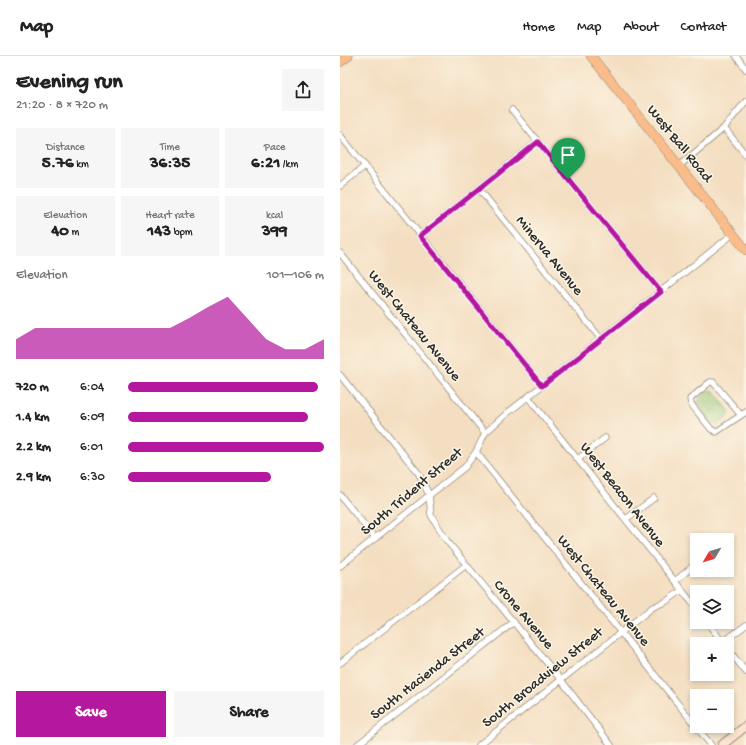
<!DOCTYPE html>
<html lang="en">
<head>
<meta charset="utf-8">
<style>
	body { margin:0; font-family:"Gochi Hand",sans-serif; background:#f6f6f6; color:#222; height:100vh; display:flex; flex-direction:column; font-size:15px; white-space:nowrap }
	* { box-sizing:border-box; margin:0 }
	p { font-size:13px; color:#767676 }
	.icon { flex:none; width:22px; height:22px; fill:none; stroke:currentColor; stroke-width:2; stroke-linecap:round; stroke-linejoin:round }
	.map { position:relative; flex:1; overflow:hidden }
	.sheet { display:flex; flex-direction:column; background:#fff; width:340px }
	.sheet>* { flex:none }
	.needle { width:26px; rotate:232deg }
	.controls { position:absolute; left:350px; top:477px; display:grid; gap:8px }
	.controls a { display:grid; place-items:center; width:44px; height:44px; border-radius:0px; background:#fff; box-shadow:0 2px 6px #0003; font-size:20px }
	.pin { position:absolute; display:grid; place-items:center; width:34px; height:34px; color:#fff; margin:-41px -17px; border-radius:50% 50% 50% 0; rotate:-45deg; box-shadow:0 0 4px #0007 }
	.pin .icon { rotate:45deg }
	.round { display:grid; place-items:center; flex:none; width:42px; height:42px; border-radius:0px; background:#f6f6f6 }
	.headline { display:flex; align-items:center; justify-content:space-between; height:68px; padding:0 16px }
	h1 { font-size:22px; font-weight:700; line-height:30px }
	.stats { display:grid; grid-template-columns:repeat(3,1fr); gap:6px; height:68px; padding:4px 16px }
	.stats div { display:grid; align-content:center; border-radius:0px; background:#f6f6f6; text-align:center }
	.stats b { font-size:17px; font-weight:700 }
	.stats small { font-size:11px; font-weight:400 }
	.stats p { font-size:11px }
	.chart { height:112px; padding:8px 16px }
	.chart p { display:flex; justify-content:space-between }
	.chart svg { width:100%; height:72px; margin-top:4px; fill:#b5179e; opacity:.7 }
	.action { display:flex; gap:8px; margin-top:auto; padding:8px 16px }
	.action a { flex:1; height:46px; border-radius:0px; background:#b5179e; color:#fff; font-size:16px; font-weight:700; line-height:46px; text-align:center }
	.action a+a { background:#f6f6f6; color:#222 }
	ul { padding:0 16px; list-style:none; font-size:13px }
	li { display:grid; grid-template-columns:64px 48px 1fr; align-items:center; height:30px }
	li i { height:10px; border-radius:5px; background:#b5179e }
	header { display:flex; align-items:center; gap:24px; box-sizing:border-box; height:56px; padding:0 20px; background:#fff; border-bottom:1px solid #e0e0e0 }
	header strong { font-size:19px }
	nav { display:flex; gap:22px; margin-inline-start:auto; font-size:14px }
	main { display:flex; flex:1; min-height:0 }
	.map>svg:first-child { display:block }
</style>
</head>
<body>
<header>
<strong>Map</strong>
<nav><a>Home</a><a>Map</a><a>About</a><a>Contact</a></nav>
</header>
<main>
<section class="sheet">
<div class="headline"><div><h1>Evening run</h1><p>21:20 · 8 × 720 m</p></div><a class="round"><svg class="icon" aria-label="share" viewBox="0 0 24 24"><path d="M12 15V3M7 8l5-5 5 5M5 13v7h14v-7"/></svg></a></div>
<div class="stats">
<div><p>Distance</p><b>5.76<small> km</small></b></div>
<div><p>Time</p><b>36:35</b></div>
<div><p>Pace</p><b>6:21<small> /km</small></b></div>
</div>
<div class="stats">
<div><p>Elevation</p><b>40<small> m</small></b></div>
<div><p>Heart rate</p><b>143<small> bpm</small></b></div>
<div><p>kcal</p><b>399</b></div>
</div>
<div class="chart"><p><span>Elevation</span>101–106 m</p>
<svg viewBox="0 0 160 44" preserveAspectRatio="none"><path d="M0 44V32L10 25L20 25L30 25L40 25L50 25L60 25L70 25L80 25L90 19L100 12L110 6L120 19L130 32L140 38L150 38L160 32V44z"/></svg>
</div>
<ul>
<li><b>720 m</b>6:04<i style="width:97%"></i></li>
<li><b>1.4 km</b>6:09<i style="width:92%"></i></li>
<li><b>2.2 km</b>6:01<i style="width:100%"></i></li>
<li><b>2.9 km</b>6:30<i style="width:73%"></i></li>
</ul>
<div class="action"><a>Save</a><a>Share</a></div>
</section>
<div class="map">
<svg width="406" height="689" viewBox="0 0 406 689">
	<defs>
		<pattern id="park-crowns" width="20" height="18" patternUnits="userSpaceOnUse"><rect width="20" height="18" fill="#93c474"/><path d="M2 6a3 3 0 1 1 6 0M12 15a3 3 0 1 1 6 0" fill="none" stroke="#789f5f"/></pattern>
	</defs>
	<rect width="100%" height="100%" fill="#fcf5e5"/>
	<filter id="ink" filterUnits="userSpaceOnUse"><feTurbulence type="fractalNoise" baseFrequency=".025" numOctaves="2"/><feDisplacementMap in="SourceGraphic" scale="8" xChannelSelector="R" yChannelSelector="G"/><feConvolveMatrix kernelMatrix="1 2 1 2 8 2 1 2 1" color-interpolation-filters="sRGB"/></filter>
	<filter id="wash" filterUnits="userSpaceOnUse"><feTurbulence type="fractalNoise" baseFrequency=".012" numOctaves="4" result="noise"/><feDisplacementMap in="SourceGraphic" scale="16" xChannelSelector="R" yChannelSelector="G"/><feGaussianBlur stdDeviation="0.9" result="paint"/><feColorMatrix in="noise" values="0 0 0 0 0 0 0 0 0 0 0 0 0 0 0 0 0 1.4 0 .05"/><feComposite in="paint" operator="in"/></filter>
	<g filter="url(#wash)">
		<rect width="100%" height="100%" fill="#f4dec1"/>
		<polygon fill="url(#park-crowns)" stroke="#5f7850" points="368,334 373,334 390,356 388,361 377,369 373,368 357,346"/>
	</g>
	<g filter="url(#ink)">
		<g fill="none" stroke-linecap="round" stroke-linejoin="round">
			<g stroke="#908476" stroke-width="7">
				<g id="street">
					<polyline points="396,0 406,13"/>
					<polyline points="172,54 321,236"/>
					<polyline points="384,72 406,99"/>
					<polyline points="0,79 202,330"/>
					<polyline points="339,110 384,72 406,45"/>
					<polyline points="0,130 25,110"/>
					<polyline points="139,133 261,283"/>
					<polyline points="80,180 197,86"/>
					<polyline points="0,197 145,377"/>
					<polyline points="0,319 79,418 89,439 91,459 107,485 221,624 271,689"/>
					<polyline points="188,341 357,553"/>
					<polyline points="400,358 373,326 370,326 350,343 351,348 371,373 376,376 406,356"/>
					<polyline points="136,396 371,689"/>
					<polyline points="238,403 265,382"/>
					<polyline points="0,439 35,482"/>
					<polyline points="286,463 314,442"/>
					<polyline points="0,510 125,411 136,396 145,377 165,359 393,178"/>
					<polyline points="335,525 357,507"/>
					<polyline points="367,566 384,588"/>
					<polyline points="383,586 406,569"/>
					<polyline points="387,592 406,616"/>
					<polyline points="0,607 126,509"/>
					<polyline points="17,689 174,566"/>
					<polyline points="139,689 313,551 327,545 342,534"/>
				</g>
			</g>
			<g stroke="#908476" stroke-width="10">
				<polyline id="secondary" points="382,689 406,670"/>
			</g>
			<g stroke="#908476" stroke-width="10">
				<g id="primary">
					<polyline points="251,0 406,194"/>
					<polyline points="0,6 8,0"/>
				</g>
			</g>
			<use href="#street" stroke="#fff" stroke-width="5.5"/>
			<use href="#secondary" stroke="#fde4d0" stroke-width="8"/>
			<use href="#primary" stroke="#f9bc8a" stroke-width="9"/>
		</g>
	</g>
	<g fill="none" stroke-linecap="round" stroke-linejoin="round" filter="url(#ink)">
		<g stroke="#fff" stroke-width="8">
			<polygon id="route" points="198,86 321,236 202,330 80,180"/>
		</g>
		<use href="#route" stroke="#b5179e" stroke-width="5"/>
	</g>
	<g text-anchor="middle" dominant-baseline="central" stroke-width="3" stroke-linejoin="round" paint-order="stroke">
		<g font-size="15" fill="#2b2b2b" stroke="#fcf5e5">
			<text transform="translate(339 88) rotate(51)">West Ball Road</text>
			<text transform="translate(209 200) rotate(51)">Minerva Avenue</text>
			<text transform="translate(74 270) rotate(51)">West Chateau Avenue</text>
			<text transform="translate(72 436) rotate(-40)">South Trident Street</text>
			<text transform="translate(282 439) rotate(52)">West Beacon Avenue</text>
			<text transform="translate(263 535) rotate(51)">West Chateau Avenue</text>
			<text transform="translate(183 559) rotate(50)">Crone Avenue</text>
			<text transform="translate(88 618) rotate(-38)">South Hacienda Street</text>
			<text transform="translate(203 622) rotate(-39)">South Broadview Street</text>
		</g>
	</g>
</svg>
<div class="controls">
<a><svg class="needle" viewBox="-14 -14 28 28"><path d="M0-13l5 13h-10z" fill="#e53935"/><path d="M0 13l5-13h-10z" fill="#767676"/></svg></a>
<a><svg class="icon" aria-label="layers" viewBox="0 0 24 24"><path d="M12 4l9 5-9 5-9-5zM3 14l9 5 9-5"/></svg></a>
<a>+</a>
<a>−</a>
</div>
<div class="pin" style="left:228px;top:123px;background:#1e9e55"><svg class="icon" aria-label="arrive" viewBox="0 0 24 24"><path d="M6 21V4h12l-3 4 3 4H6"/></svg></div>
</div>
</main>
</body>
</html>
